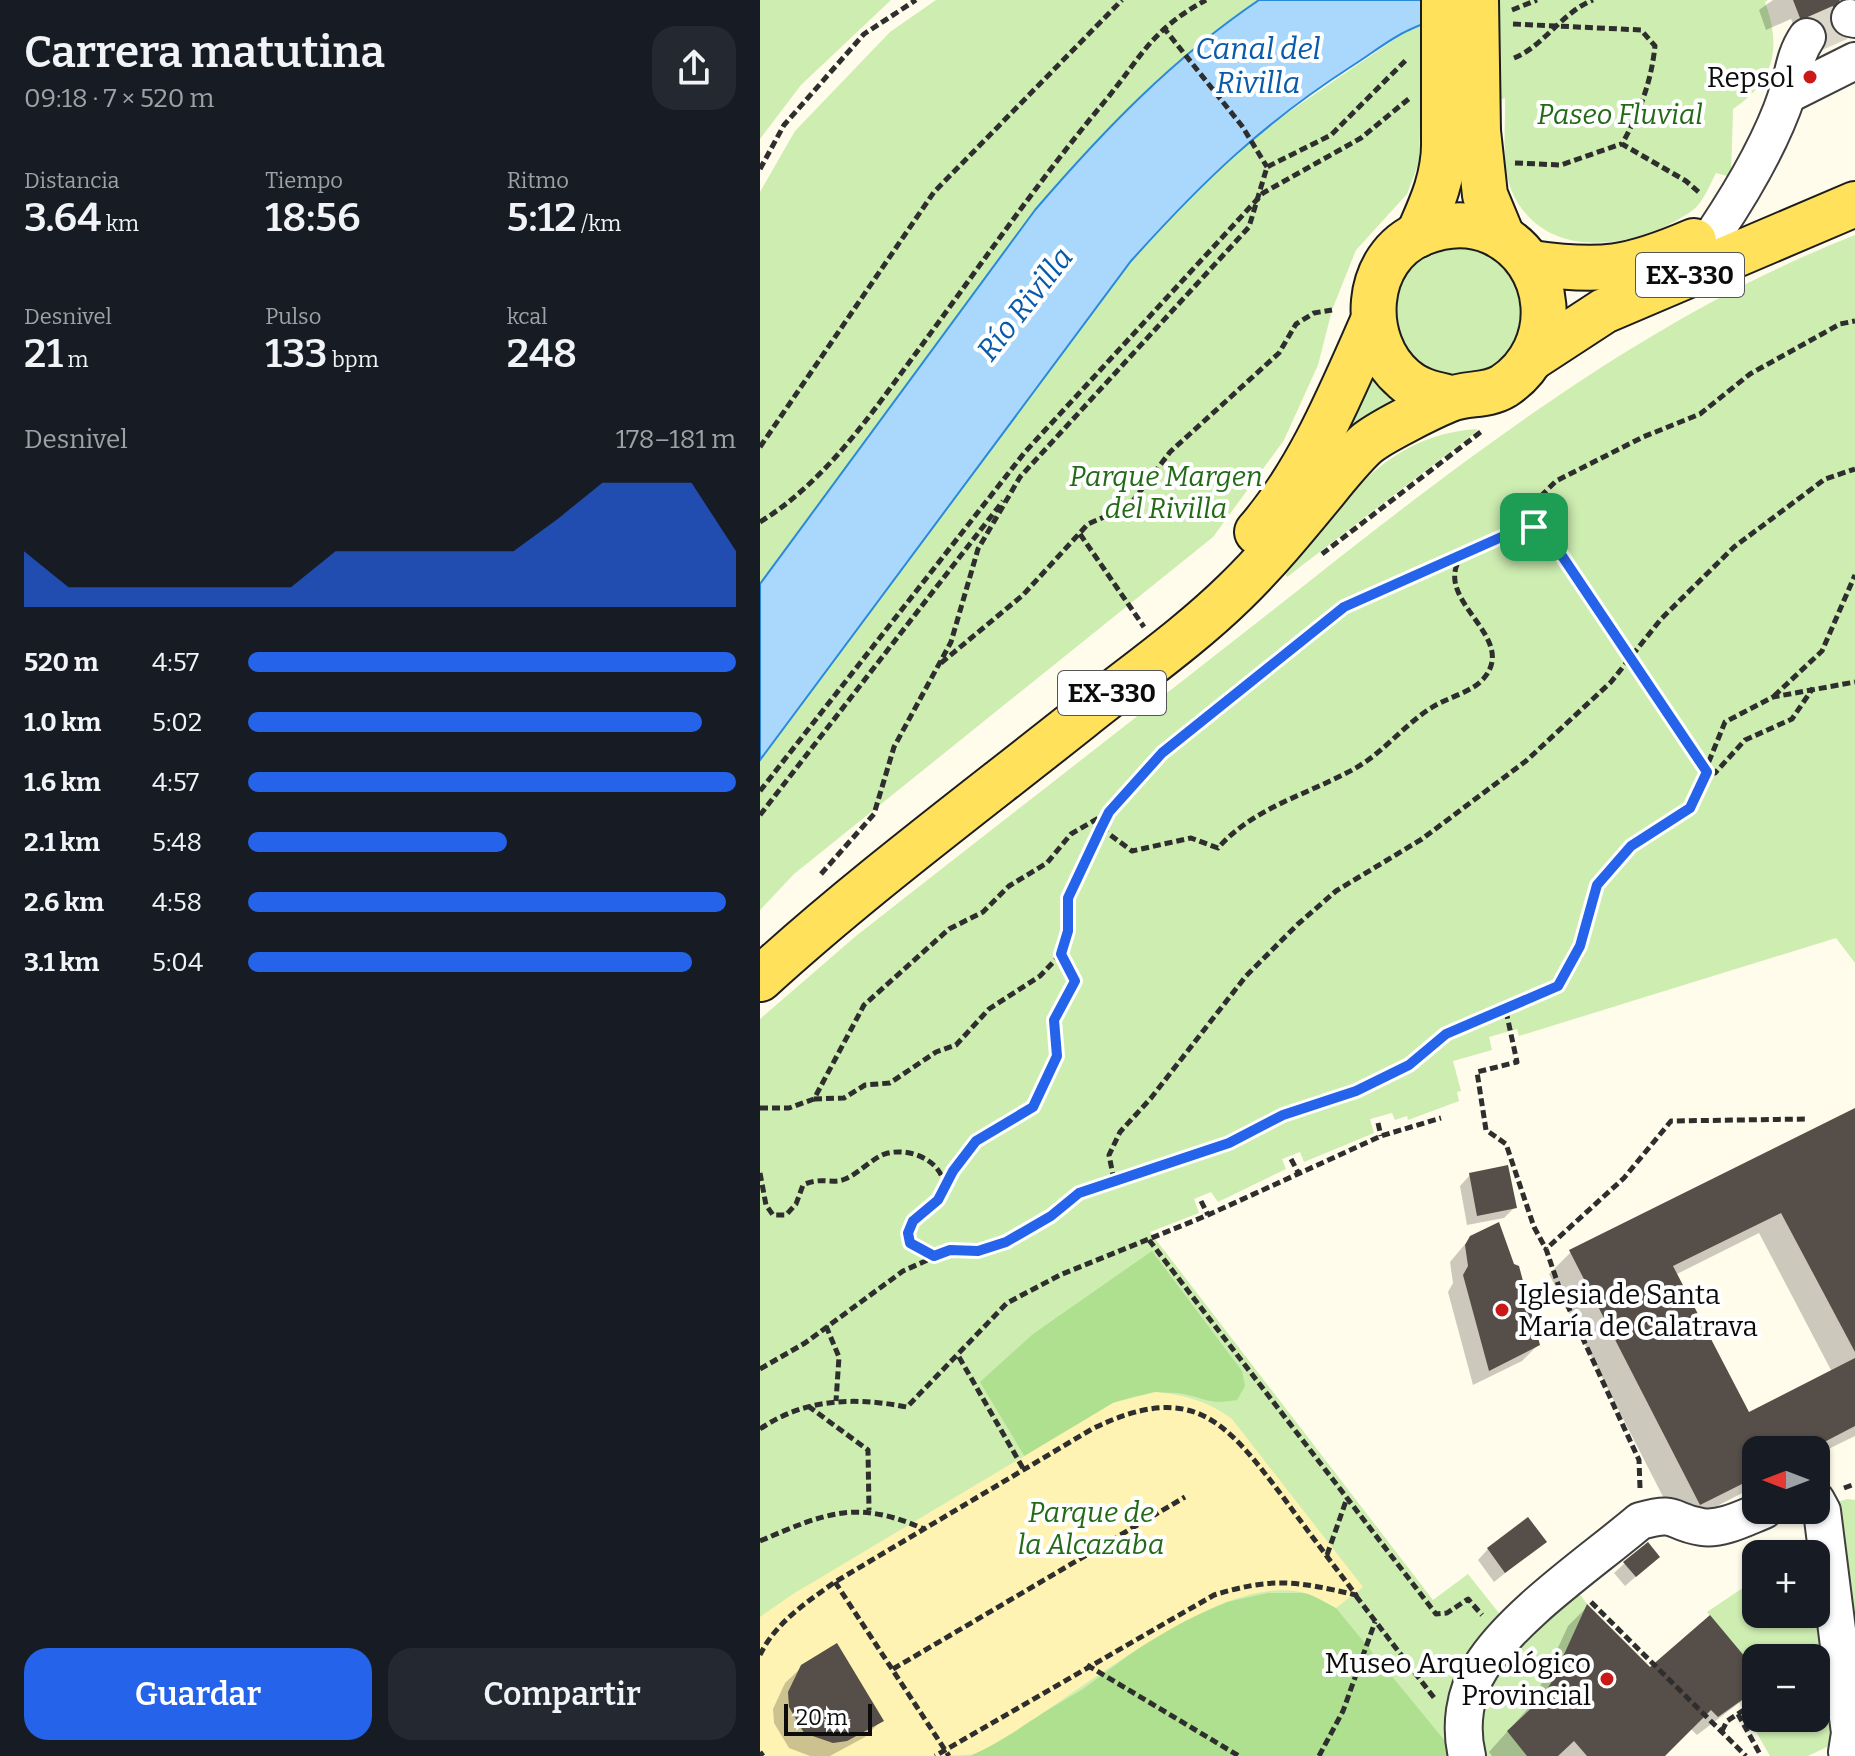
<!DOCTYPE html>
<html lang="es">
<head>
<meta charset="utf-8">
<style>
	body { margin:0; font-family:Bitter,serif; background:#242831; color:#f1f3f6; height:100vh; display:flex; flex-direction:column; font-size:30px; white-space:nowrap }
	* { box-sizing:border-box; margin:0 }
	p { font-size:26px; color:#9ea1a6 }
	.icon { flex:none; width:44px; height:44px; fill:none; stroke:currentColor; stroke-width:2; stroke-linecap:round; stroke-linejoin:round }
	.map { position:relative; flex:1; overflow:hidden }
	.sheet { display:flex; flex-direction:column; background:#171b24; width:760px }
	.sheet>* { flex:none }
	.needle { width:52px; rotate:270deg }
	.buttons { position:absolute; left:982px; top:1436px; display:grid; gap:16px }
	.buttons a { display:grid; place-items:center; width:88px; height:88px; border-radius:16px; background:#171b24; box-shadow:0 2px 6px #0004; font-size:40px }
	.scale { position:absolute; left:24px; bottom:20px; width:88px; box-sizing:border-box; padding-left:8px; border:4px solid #0c0c0c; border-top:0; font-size:22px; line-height:28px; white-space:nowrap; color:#0c0c0c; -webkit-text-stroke:6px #fff; paint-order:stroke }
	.pin { position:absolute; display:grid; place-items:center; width:68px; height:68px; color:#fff; margin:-34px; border-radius:16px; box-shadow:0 4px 12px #0006 }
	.round { display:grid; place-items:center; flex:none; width:84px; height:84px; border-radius:24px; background:#242831 }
	.head { display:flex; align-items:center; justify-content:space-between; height:136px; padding:0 24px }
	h1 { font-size:44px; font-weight:600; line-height:60px }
	.figures { display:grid; grid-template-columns:repeat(3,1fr); gap:12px; height:136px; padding:8px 24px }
	.figures div { display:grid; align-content:center }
	.figures b { font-size:40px; font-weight:600 }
	.figures small { font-size:22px; font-weight:400 }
	.figures p { font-size:22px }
	.chart { height:224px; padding:16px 24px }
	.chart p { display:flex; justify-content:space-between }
	.chart svg { width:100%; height:144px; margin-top:8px; fill:#2563eb; opacity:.7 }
	.cta { display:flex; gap:16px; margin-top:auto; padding:16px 24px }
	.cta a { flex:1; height:92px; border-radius:24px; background:#2563eb; color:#fff; font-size:32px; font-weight:600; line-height:92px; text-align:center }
	.cta a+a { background:#242831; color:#f1f3f6 }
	ul { padding:0 24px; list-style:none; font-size:26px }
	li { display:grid; grid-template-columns:128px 96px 1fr; align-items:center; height:60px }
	li i { height:20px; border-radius:10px; background:#2563eb }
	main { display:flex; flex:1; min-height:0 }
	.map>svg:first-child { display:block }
</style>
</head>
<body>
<main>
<section class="sheet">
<div class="head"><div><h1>Carrera matutina</h1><p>09:18 · 7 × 520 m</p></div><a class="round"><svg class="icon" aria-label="share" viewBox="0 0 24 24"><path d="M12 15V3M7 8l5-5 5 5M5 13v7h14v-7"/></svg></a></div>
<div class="figures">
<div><p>Distancia</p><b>3.64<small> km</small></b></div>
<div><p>Tiempo</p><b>18:56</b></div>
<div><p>Ritmo</p><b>5:12<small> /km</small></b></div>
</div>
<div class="figures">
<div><p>Desnivel</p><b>21<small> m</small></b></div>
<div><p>Pulso</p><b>133<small> bpm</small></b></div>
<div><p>kcal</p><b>248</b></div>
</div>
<div class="chart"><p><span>Desnivel</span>178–181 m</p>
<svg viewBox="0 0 160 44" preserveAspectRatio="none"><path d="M0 44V27L10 38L20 38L30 38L40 38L50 38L60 38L70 27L80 27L90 27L100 27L110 27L120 17L130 6L140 6L150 6L160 27V44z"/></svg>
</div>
<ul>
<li><b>520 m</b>4:57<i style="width:100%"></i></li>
<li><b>1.0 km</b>5:02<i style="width:93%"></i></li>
<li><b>1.6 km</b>4:57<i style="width:100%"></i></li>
<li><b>2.1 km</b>5:48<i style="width:53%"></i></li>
<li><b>2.6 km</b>4:58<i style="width:98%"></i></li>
<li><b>3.1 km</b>5:04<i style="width:91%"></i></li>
</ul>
<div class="cta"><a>Guardar</a><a>Compartir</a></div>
</section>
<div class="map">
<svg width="1095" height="1756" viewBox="0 0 1095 1756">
	<rect width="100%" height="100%" fill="#fffceb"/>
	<g fill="#cdedb1">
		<polygon points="0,0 131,0 41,85 0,139"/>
		<path d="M 176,0 L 500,0 C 412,57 343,131 275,210 L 0,584 L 0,192 L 35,131 L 130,32 Z"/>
		<path d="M 730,0 L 1008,0 L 1005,2 C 1022,48 1014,82 973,109 L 971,177 L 956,173 C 950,184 943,203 933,210 C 882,247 789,265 754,196 C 740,169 746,129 745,98 L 660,130 L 659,162 L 647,194 L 596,250 L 572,310 L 558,365 L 524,440 L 453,537 L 34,874 L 0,910 L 0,760 L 371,261 L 458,167 L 500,132 L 648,30 Z"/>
		<path d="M 1095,235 L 1095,963 L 1076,938 L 759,1036 L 757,1029 L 729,1037 L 732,1050 L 693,1061 L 701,1091 L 697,1092 L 699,1101 L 648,1120 L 647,1116 L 635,1120 L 632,1113 L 610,1119 L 614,1133 L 544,1162 L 540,1152 L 522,1159 L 526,1169 L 458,1202 L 451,1192 L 434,1199 L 439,1213 L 390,1232 L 673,1600 L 708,1574 L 746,1622 L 804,1573 L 827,1604 L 797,1674 L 778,1702 L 767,1756 L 0,1756 L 0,1019 L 96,936 C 235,827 374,719 513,610 C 694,467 879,320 1095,235 Z"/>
		<circle cx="698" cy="312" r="66"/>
		<polygon points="609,370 644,404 585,446 583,426"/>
		<path d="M 717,429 L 716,432 L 527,577 L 525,573 C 578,508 623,435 717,429 Z"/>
		<polygon points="1087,1499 1095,1500 1095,1685 1071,1504"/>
		<polygon points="996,1579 996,1614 1056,1614 1056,1586 1076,1733 1073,1744 1048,1756 1010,1756 979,1702 996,1690 996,1718 1056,1718 1056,1658 996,1658 996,1670 947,1612"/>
	</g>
	<g fill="#aee08f">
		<path d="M 392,1251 L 482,1371 L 485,1386 L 477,1400 C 451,1404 452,1401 428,1395 C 402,1389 377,1395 353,1403 L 265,1457 L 220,1382 L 273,1334 Z"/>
		<polygon points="508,1593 547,1593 576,1608 685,1741 690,1756 211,1756 323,1689 387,1642 422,1622 467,1602"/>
	</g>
	<path fill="#fff3b3" d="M 395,1392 C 426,1395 447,1401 472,1419 L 603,1587 L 576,1608 C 567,1603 558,1597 548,1594 C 455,1565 298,1717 214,1754 C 199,1756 175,1756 159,1756 C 106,1756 53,1756 0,1756 L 0,1617 L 33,1594 L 353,1403 Z"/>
	<path fill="#aad8fc" stroke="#2a89da" stroke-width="2" d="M 499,0 L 730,0 C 703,10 675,18 649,30 C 629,39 610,55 592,66 C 502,124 442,182 371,261 L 0,760 L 0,584 L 275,210 C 343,131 412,59 499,0 Z"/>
	<g fill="#0003" fill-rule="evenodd">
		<polygon points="1013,0 1079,0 1067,14 1069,26 1079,37 1060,49 1051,26 1033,24 1031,19 1006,30 999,10"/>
		<path d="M 1095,1110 L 1095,1436 L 1056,1455 L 1056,1450 L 996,1450 L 996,1486 L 918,1526 L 789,1274 L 811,1252 ZM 999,1233 L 1072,1372 L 988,1415 L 915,1275 Z"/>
		<polygon points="710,1175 755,1207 744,1218 707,1225 700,1186"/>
		<polygon points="711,1237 778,1345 762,1361 713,1385 688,1292 693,1283 690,1262"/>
		<polygon points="785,1541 734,1582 718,1560 728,1549"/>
		<polygon points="865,1563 887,1567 865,1586 854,1573"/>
		<polygon points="827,1607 890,1670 996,1674 996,1690 937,1735 930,1728 902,1756 732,1756 729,1752 772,1704 808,1626"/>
		<polygon points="42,1667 121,1721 105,1737 70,1756 50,1756 29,1748 14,1723 13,1709 25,1683"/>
	</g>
	<g fill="#564e48">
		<polygon points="1033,0 1080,0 1069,15 1070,25 1081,37 1066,43 1065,26 1057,19 1040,18"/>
		<polygon points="1095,1108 1095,1352 1021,1213 913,1266 989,1412 1095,1358 1095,1426 1049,1450 996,1450 996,1477 940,1505 809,1250"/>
		<polygon points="748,1165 757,1208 717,1216 709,1173"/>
		<polygon points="739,1222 754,1264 759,1266 780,1345 729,1371 703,1275 708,1266 705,1245 710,1236"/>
		<polygon points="768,1517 787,1542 745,1573 727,1548"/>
		<polygon points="888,1542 900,1557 876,1577 863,1562"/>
		<polygon points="827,1604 890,1667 950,1615 996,1670 996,1690 958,1717 951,1710 905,1756 827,1756 814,1741 798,1756 767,1756 747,1731 778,1702 791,1683"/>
		<polygon points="77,1643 124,1721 87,1741 73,1743 44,1733 29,1707 28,1692 41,1665"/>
	</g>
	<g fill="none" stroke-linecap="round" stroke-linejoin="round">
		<polyline stroke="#dbd8ca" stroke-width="36" stroke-dasharray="36 18" stroke-linecap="butt" points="1047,37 1090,18"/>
		<g stroke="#3f3f3f" stroke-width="40">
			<g id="minor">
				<polyline points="1090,18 1095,19"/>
				<polyline points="1027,95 1095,61"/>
				<path d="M 955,232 C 983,190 1011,143 1027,95 C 1034,74 1034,56 1047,37"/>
				<polyline points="1056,1500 1062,1511 1090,1733 1087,1752"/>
				<path d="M 707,1756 C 700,1727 704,1693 721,1667 C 753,1615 833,1561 880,1521 C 920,1510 909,1522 942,1527 C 962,1530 986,1517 1004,1510"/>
			</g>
		</g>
		<g stroke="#1d1d1d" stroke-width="48">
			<g id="major">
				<polyline points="718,131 725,195 742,236"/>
				<path d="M 658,235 C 672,204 685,175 684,140"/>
				<path d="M 771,263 C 842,273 869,269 934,241"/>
				<polyline points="772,358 844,311 1095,204"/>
				<path d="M 497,532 C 549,472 581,393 613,321"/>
				<path d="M 0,979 C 102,886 214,803 322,717 C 373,676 428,638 475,592 C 506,562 534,528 562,494 C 575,478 590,459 605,445 C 618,433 671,407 688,400 C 707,392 726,397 744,386 C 802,348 795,260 732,232 C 709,222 685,224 662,233 C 603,257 599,341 644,379 C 657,391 674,394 691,398"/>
			</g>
		</g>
		<g stroke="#2e2e2e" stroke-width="5" stroke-dasharray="8 4" stroke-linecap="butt">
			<polyline points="752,10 777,0"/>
			<path d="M 753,24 L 881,30 L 895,46 C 891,83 880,111 862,144 L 926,181 L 941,194"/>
			<polyline points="403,27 482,126 507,167"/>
			<path d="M 754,58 C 784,46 801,13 833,0"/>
			<polyline points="755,163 801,165 861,144"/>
			<polyline points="0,169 24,125 104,34 156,0"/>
			<polyline points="0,447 174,192 362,0"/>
			<path d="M 0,522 C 68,480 113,411 159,349 C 220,266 279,180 345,101 C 382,56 391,30 446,0"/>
			<polyline points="756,531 774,527 788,535 947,772 955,773 985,740 1032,719 1053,688"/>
			<polyline points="320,534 384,627"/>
			<polyline points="562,554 722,431"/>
			<polyline points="181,663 263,595 328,524 369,506 410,452 519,353 536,324 554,313 572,310"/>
			<polyline points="1014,696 1062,651 1095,575"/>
			<polyline points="0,791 265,452 503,193 601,138 651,97"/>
			<polyline points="0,815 243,501"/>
			<path d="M 341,828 L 372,851 L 431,838 L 458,848 C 494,807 547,795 594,769 C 623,753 644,725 671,708 C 686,698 713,692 724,678 C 759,636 671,601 701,557"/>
			<polyline points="61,874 114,814 134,747 191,642 218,549 260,477 489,227 507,167 571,135 647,59"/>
			<polyline points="746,1011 757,1062 717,1072 726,1130 746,1144 774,1227 786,1249"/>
			<polyline points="54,1099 84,1098 105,1085 130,1083 176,1052 196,1045 229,1009 280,976 301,954"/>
			<polyline points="0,1108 29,1108 54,1099 104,1005 189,929 223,912 249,886 287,863 311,834 349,812 402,753 498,673 584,607 755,531 771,506 796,481 883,437 940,414 990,374 1080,324 1095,321"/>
			<polyline points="618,1123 621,1136"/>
			<polyline points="531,1159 539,1174"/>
			<path d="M 0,1173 L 6,1205 L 13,1215 L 26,1215 L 36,1204 L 43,1185 C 62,1176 71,1185 85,1179 C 100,1173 114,1156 128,1153 C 151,1148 179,1160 184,1183"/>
			<polyline points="354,1180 349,1155 360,1132 391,1098 486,976 538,924 576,891 662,839 766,761 851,682 901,619 974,547 1065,479 1095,469"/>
			<polyline points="441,1201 448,1215"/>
			<polyline points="389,1240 676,1614 687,1613 708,1599 722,1615"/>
			<polyline points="174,1256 150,1243 148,1233 153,1221 178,1200 193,1171 216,1141 273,1107 297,1056 294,1020 315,981 301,954 308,931 308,898 349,813"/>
			<polyline points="66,1326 79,1357 76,1401"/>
			<polyline points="199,1357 264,1470"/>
			<polyline points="0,1369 45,1343 143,1271 190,1250 218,1251 246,1242 291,1216 319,1193 469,1143 523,1115 596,1091 649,1065 686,1034 798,986 820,946 837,885 871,846 930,808 965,722 1013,697 1095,682"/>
			<polyline points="48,1406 108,1450 109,1510"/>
			<path d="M 0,1429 C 45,1398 95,1397 147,1407 L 247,1303 L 300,1275 L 448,1215 L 621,1136 L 681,1118"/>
			<polyline points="880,1488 879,1460 799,1287 786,1249 864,1178 911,1121 1046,1119"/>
			<polyline points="1084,1488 1095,1484"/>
			<path d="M 0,1541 C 66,1513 96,1499 164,1529"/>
			<polyline points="567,1555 587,1498"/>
			<polyline points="75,1582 189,1756"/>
			<polyline points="596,1596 675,1699"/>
			<polyline points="831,1602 986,1756"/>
			<path d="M 0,1655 C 15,1623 47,1602 75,1582 L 332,1429 C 432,1380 465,1420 523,1497 C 547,1530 572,1563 596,1595 C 536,1581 513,1577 454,1595 L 175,1756"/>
			<polyline points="327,1665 479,1756"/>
			<polyline points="133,1669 425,1497"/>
			<polyline points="978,1714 1001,1756"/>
			<polyline points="962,1731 967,1721 996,1702"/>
			<polyline points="0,1752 3,1756"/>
			<polyline points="559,1756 583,1711 615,1622"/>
		</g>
		<use href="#minor" stroke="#fff" stroke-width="36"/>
		<use href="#major" stroke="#ffe15b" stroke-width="44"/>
		<g stroke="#1d1d1d" stroke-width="48" stroke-linecap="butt">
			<g id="major-bridge">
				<polyline points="684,0 684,140"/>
				<polyline points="716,0 718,131"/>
			</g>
		</g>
		<use href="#major-bridge" stroke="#ffe15b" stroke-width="44"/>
	</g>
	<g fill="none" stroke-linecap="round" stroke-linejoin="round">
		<g stroke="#fff" stroke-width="16">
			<polygon id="route" points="774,527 788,535 947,772 930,808 871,846 837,885 820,946 798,986 686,1034 649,1065 596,1091 523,1115 469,1143 319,1193 291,1216 246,1242 218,1251 190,1250 174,1256 150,1243 148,1233 153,1221 178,1200 193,1171 216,1141 273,1107 297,1056 294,1020 315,981 301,954 308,931 308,898 341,828 349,812 402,753 584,607 755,531"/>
		</g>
		<use href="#route" stroke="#2563eb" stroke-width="10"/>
	</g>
	<g fill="#ca1917" stroke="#fff" stroke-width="3">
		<circle cx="1050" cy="77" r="8"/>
		<circle cx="742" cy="1310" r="8"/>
		<circle cx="847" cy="1679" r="8"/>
	</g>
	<g text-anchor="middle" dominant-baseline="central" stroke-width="8" stroke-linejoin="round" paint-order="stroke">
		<g fill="#fff" stroke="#555" stroke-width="2">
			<rect x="876" y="253" width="108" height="44" rx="6"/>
			<rect x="298" y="671" width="108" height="44" rx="6"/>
		</g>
		<g font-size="26" font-weight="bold" fill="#0c0c0c">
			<text x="930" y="275">EX-330</text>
			<text x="352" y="693">EX-330</text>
		</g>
		<g font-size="28" fill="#0c0c0c" stroke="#fff" text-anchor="end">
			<text x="1034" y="77">Repsol</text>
			<text x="758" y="1294" text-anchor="start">Iglesia de Santa<tspan x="758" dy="32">María de Calatrava</tspan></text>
			<text x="831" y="1663">Museo Arqueológico<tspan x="831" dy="32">Provincial</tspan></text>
		</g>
		<g font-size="28" font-style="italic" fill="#236a17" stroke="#fff">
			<text x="860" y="114">Paseo Fluvial</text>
			<text x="406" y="476">Parque Margen<tspan x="406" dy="32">del Rivilla</tspan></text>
			<text x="331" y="1512">Parque de<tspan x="331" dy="32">la Alcazaba</tspan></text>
		</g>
		<g font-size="30" font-style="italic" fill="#0a5aaa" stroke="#fff">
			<text x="498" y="49">Canal del<tspan x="498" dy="34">Rivilla</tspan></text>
			<text transform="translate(265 304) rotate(-52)">Río Rivilla</text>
		</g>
	</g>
</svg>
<div class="buttons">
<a><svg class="needle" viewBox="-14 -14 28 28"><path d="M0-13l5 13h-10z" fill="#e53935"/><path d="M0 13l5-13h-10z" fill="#9ea1a6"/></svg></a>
<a>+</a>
<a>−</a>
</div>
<div class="scale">20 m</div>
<div class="pin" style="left:774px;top:527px;background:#1e9e55"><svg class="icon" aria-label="arrive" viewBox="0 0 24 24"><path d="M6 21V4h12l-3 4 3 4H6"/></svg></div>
</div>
</main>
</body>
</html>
